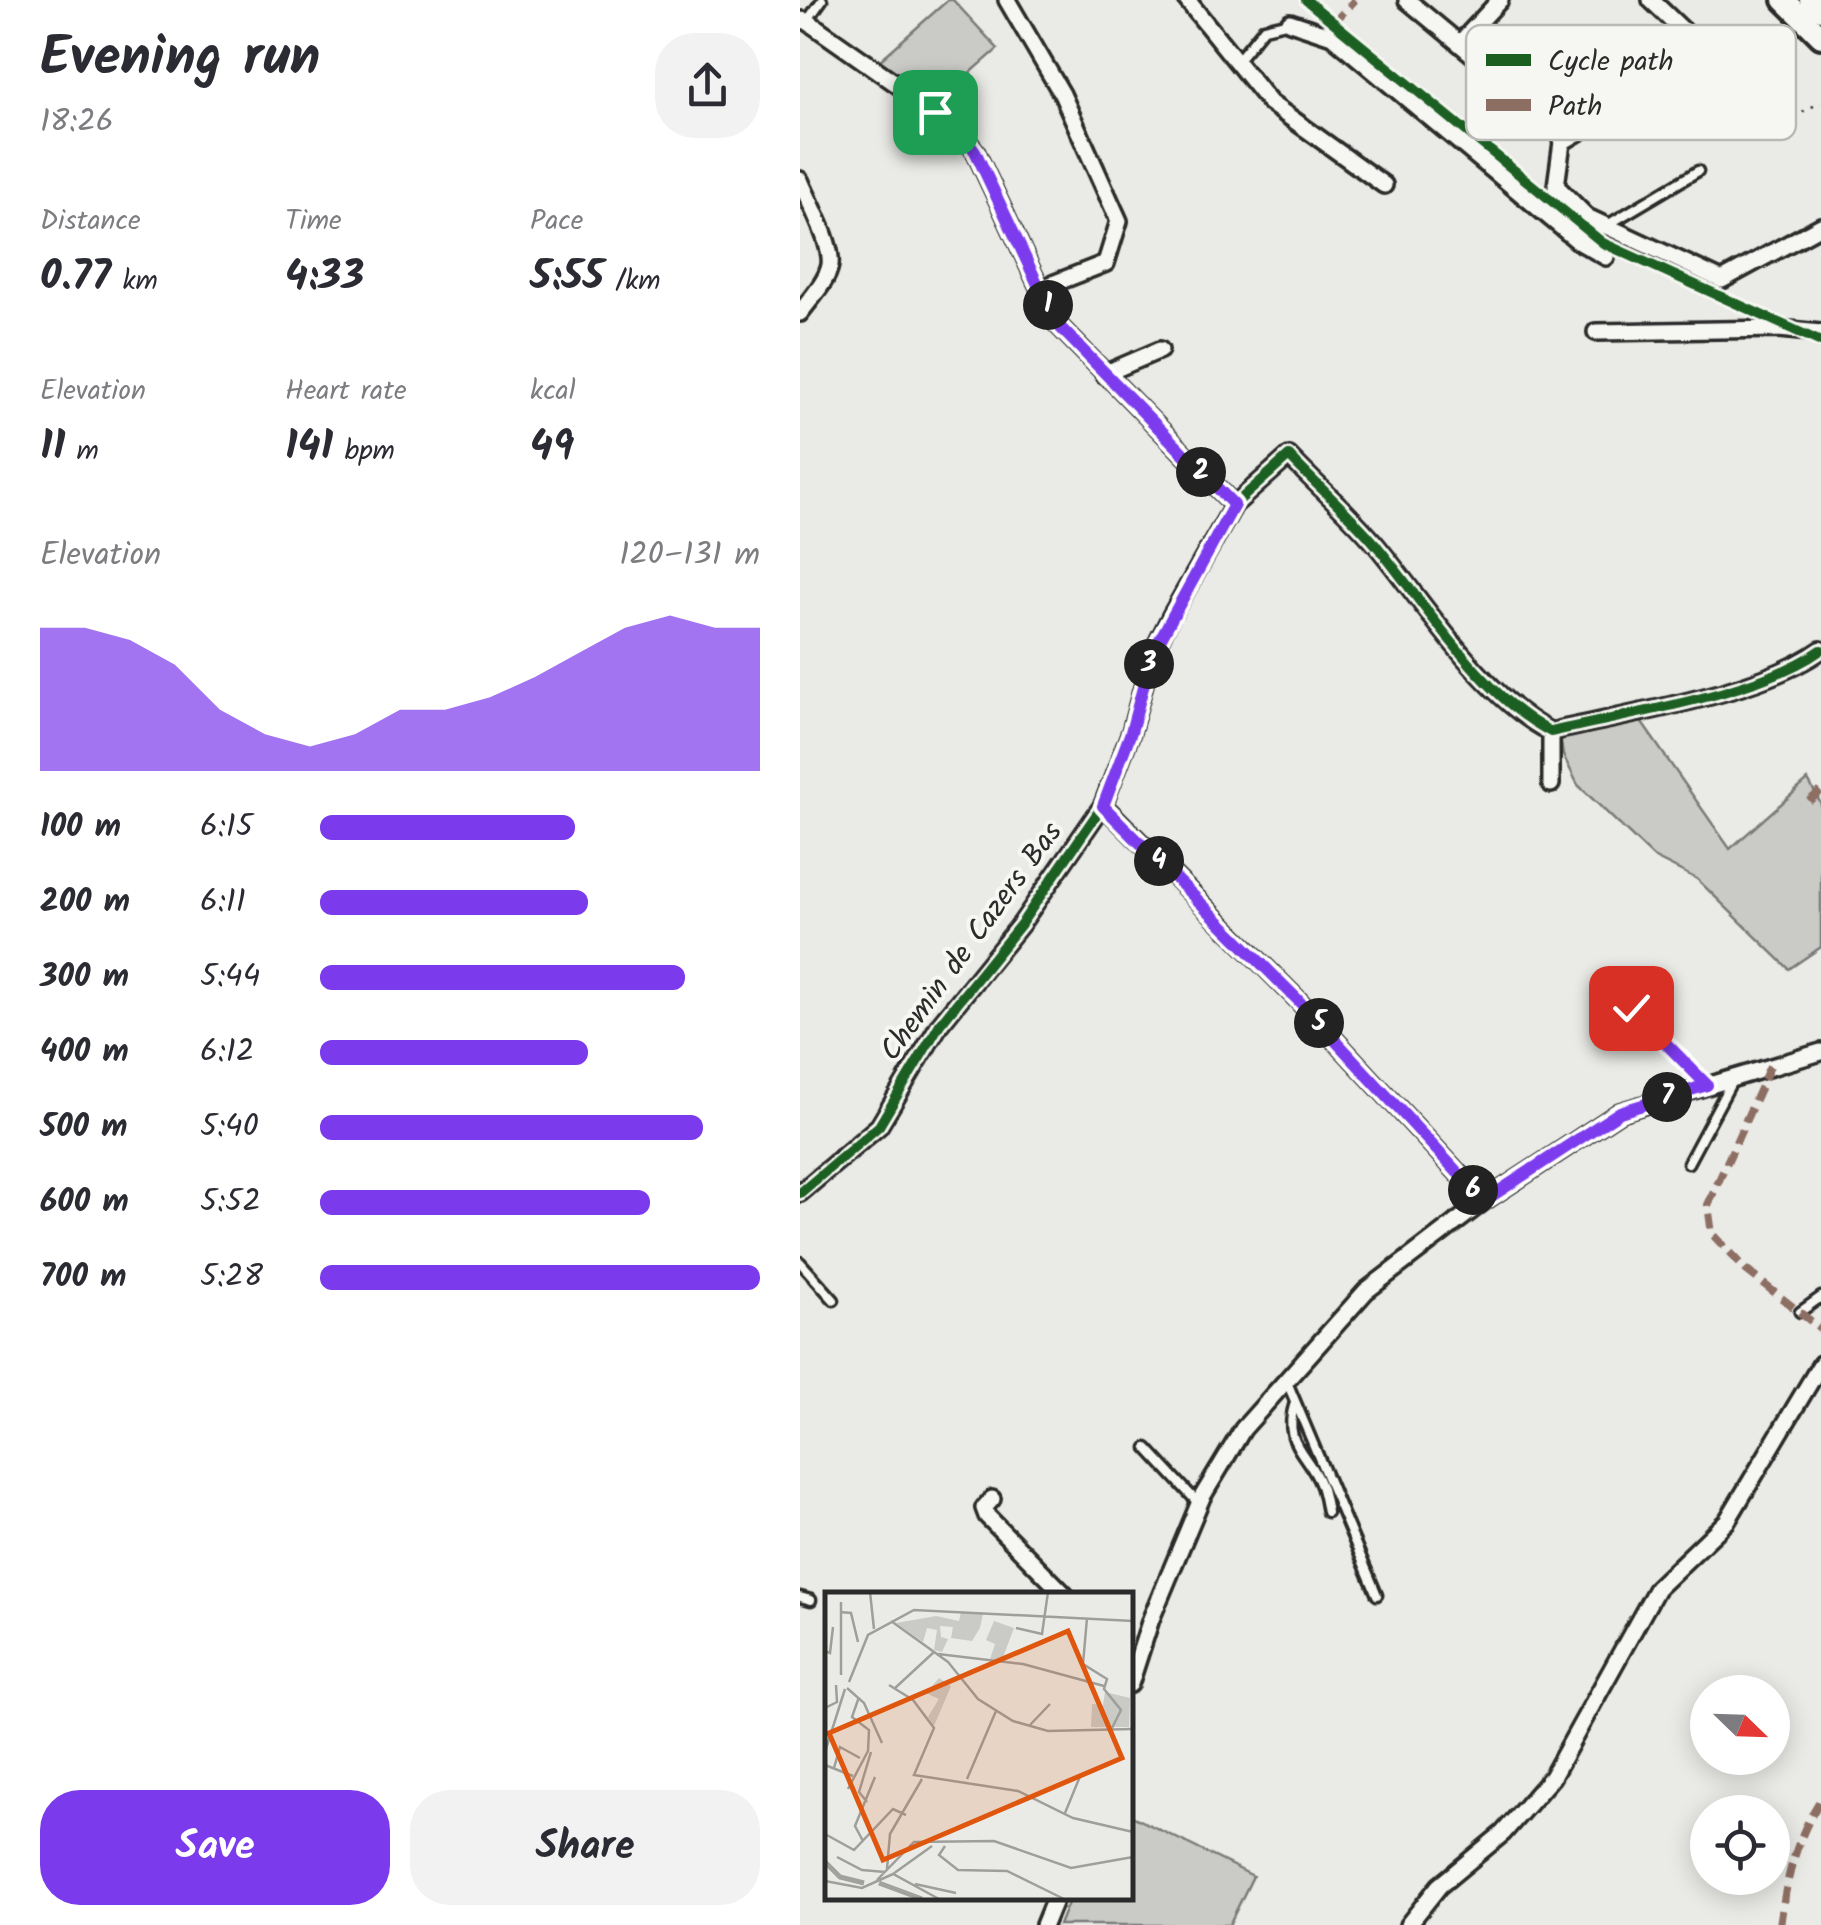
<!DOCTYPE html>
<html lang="en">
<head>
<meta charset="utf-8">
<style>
	body { margin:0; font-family:Kalam,sans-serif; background:#f2f2f3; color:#2b2b33; height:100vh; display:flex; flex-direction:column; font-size:38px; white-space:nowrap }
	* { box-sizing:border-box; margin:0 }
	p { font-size:32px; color:#7c7c81 }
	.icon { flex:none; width:55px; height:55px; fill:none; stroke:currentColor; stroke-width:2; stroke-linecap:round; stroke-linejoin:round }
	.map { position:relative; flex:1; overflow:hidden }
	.side { display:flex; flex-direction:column; background:#fff; width:800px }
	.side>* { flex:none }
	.needle { width:65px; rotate:113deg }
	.tools { position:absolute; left:890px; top:1675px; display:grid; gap:20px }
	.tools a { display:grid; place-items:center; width:100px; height:100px; border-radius:50%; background:#fff; box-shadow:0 5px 25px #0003; font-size:50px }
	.pin { position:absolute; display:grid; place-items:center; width:85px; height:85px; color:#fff; margin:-42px; border-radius:20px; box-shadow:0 5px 15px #0006 }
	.km { position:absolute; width:50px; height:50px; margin:-25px; border-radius:50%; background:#222; color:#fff; font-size:28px; line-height:50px; text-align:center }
	.round { display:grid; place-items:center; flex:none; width:105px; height:105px; border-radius:40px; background:#f2f2f3 }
	.headline { display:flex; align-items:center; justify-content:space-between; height:170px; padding:0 40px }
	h1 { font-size:55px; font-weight:800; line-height:75px }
	.stats { display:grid; grid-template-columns:repeat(3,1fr); gap:15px; height:170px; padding:10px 40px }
	.stats div { display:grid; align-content:center }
	.stats b { font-size:42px; font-weight:800 }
	.stats small { font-size:28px; font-weight:400 }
	.stats p { font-size:28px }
	.chart { height:280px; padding:20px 40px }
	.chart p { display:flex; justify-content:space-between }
	.chart svg { width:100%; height:180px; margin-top:10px; fill:#7c3aed; opacity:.7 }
	.cta { display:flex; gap:20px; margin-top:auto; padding:20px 40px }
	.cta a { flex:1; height:115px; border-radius:40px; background:#7c3aed; color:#fff; font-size:40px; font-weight:800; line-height:115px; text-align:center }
	.cta a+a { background:#f2f2f3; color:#2b2b33 }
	ul { padding:0 40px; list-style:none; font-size:32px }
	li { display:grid; grid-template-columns:160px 120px 1fr; align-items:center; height:75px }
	li i { height:25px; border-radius:12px; background:#7c3aed }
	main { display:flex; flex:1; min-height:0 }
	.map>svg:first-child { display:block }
</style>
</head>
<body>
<main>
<section class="side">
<div class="headline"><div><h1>Evening run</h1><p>18:26</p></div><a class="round"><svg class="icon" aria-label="share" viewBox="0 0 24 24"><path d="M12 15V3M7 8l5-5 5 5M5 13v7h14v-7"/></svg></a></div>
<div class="stats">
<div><p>Distance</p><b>0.77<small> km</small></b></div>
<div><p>Time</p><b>4:33</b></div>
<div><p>Pace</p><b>5:55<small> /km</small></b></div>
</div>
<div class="stats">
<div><p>Elevation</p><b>11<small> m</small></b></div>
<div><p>Heart rate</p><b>141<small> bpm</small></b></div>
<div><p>kcal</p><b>49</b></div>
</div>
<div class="chart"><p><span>Elevation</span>120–131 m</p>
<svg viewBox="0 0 160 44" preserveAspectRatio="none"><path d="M0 44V9L10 9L20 12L30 18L40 29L50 35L60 38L70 35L80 29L90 29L100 26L110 21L120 15L130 9L140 6L150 9L160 9V44z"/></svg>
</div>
<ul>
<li><b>100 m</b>6:15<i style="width:58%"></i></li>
<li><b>200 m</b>6:11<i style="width:61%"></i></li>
<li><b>300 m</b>5:44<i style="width:83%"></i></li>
<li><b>400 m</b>6:12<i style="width:61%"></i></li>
<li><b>500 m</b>5:40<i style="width:87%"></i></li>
<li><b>600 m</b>5:52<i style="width:75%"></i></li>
<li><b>700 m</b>5:28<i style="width:100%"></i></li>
</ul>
<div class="cta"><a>Save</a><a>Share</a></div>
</section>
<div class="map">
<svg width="1021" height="1925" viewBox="0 0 1021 1925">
	<rect width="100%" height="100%" fill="#eaeae6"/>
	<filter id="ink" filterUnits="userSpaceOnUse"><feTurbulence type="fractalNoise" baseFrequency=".01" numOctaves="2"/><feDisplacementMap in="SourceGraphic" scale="20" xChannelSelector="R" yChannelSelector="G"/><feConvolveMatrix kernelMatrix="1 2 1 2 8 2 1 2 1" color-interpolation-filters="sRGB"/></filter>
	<g filter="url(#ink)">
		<g fill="#cacac7" stroke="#7a7a79" stroke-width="2.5">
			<polygon points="148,0 153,0 198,49 136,103 78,62"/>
			<polygon points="840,720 930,849 1008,780 1021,804 1021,947 989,969 897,879 853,857 778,785 763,755 760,736"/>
			<polygon points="330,1815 453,1876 429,1925 259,1925 270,1898 330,1898"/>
		</g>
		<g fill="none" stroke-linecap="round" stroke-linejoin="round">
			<g stroke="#2b2b2b" stroke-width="15">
				<g id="service">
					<polyline points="7,21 22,0"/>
					<polyline points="437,61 464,28 490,22"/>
					<polyline points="809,224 898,171"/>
					<polyline points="831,1008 907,1085"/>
					<polyline points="888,1163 933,1079"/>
					<polyline points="0,1262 34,1300"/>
					<polyline points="1000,1312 1021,1297"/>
					<polyline points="487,1382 577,1595"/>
					<path d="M 495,1402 C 481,1446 509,1453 521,1486 C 524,1494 525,1503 527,1512"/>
					<polyline points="347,1448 399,1504"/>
					<polyline points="0,1597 11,1600"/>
				</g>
			</g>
			<g stroke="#2b2b2b" stroke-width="22">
				<g id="minor">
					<polyline points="207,0 262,94 319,221 306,263 240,289"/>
					<polyline points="387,0 470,103 584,185"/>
					<polyline points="607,0 755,123 762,142 756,186 787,217 922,280 1021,226"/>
					<polyline points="0,20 7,21 155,125 175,151 256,323 434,505"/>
					<polyline points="490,22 532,36 778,241 806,257"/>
					<polyline points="660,43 700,0"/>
					<polyline points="762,142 891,65 893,40 851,0"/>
					<path d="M 0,180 C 8,200 33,244 30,265 C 27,282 10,299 0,313"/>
					<polyline points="796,332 979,329 1021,333"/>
					<polyline points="304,374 360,350"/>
					<polyline points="751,732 751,784"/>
					<polyline points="303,805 497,999 684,1201"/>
					<path d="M 0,1193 L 79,1126 L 140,1024 L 221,924 L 303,805 L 331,732 L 352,654 L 371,616 L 434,505 L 489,456 C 519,488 554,517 581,551 C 628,609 684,698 751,732 C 827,714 960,694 1021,650"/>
					<polyline points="192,1499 184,1508 187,1516 265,1595"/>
					<polyline points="330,1684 351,1619 402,1497 443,1429 566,1291 684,1201 820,1112 1021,1052"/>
					<polyline points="244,1925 255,1898"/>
					<polyline points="608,1925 639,1886 703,1833 752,1777 857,1588 927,1521 1021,1364"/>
				</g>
			</g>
			<g stroke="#2b2b2b" stroke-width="28">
				<g id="secondary">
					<polyline points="984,0 1021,37"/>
					<polyline points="1010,0 1021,10"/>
				</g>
			</g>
			<polyline stroke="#2b2b2b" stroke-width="2.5" stroke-dasharray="2.5 8" stroke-linecap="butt" points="984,122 1021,102"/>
			<use href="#service" stroke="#f6f6f2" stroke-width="8"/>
			<use href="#minor" stroke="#f6f6f2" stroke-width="15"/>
			<use href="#secondary" stroke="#f6f6f2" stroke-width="20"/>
			<g stroke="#8d6e63" stroke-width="8" stroke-dasharray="15 8" stroke-linecap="butt">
				<polyline points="533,23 555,0"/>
				<polyline points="1009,801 1021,791"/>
				<polyline points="970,1066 908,1205 912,1234 946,1270 1021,1329"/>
				<path d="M 980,1925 C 987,1877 995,1841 1021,1799"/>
			</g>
			<g stroke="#f6f6f2" stroke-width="16">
				<g id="cycleway">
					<polyline points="506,0 803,243 1021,342"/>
					<path d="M 0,1193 L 79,1126 L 140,1024 L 221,924 L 303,805 L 331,732 L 352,654 L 371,616 L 434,505 L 489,456 C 519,488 554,517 581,551 C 628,609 684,698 751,732 C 827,714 960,694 1021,650"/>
				</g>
			</g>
			<use href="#cycleway" stroke="#1b5e20" stroke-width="10"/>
		</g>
	</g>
	<g fill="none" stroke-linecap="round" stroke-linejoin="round" filter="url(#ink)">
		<g stroke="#fff" stroke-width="20">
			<polyline id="route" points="135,112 155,125 175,151 256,323 434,505 352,654 331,732 303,806 496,998 684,1201 820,1112 907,1085 831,1008"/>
		</g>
		<use href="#route" stroke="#7c3aed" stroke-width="12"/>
	</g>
	<g text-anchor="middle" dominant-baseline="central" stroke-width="8" stroke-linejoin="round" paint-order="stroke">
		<g font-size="30" fill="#2b2b2b" stroke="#f6f6f2">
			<text transform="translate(172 942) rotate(-54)">Chemin de Cazers Bas</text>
		</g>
	</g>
	<g transform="translate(25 1592)">
		<rect width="308" height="308" fill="#eaeae6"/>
		<path d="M 136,20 L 158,22 L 155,36 L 147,49 L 126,46 L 128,35 L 115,34 L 116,45 L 123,47 L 117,60 L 109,58 L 112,38 L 102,36 L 98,50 L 71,31 L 111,24 L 134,29 ZM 169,29 L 189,36 L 177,68 L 165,67 L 170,52 L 161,48 ZM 114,86 L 126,94 L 109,134 L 103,125 L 114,107 L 101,101 ZM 280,100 L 305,106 L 304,135 L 266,135 L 267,112 L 278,113 Z" fill="#cacac7"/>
		<path fill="none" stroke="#a1a19e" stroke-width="5" d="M 0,270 L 15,285 L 39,291M 54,291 L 97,307"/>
		<path fill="none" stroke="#9e9e9b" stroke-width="2.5" d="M 45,0 L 49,37M 15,20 L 26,21 L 33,50M 262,26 L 258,72 L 282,87 L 279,97 L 296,118 L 287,136M 66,29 L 123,70 L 153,107 L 188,129 L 223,139 L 308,137M 191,36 L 217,42 L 223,0M 0,59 L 5,61 L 8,35M 113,62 L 198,72 L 279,94M 16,83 L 16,10M 24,90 L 43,43 L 89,18 L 308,29M 64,93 L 88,108 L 109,136 L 89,183 L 193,199 L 248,226 L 308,240M 22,96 L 39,111 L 57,151M 69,97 L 109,60M 0,116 L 12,110 L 11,93M 204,134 L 225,112M 0,160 L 20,97M 0,173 L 28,184M 9,176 L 15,155 L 35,166M 142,187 L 171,119M 23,197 L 43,159 L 44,138 L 27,125 L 34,105M 42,210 L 34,200 L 46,160M 240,221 L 256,182M 0,242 L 29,258 L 68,217 L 81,223M 38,249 L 30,234 L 50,185M 120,254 L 114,263 L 133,278 L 182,279 L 239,307M 12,265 L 37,278 L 60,280M 62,277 L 65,242 L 97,187M 68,282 L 107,254M 52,288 L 89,250 L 169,249 L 246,276 L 308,265M 0,289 L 37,296 L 68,282 L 114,307M 90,292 L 131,301"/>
		<path fill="#df570e" fill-opacity="0.15" stroke="#df570e" stroke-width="5" d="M 243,39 L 297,166 L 58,268 L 4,141 Z"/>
		<rect width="308" height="308" fill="none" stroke="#2b2b2b" stroke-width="5"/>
	</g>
	<rect x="666" y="25" width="330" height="115" rx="15" fill="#f6f6f2" stroke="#b9b9b6" stroke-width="2.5"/>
	<rect x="686" y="54" width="45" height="12" fill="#1b5e20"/>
	<rect x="686" y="99" width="45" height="12" fill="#8d6e63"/>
	<g font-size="28" fill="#2b2b2b">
		<text x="748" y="70">Cycle path</text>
		<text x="748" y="115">Path</text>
	</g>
</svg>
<div class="tools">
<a><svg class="needle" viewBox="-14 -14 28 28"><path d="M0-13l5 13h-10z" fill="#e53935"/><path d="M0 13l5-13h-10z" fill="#7c7c81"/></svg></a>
<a><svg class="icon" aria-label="locate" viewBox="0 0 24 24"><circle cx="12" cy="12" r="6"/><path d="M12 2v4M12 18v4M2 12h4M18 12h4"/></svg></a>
</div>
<div class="pin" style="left:135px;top:112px;background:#1e9e55"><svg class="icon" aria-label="arrive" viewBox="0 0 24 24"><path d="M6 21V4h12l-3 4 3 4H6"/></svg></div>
<div class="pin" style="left:831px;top:1008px;background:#d93025"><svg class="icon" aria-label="check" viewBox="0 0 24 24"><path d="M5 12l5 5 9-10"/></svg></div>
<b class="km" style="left:248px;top:305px">1</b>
<b class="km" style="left:401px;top:472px">2</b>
<b class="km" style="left:349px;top:664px">3</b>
<b class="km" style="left:359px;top:861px">4</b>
<b class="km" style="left:519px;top:1023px">5</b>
<b class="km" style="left:673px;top:1190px">6</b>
<b class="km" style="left:867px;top:1097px">7</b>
</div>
</main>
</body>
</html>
